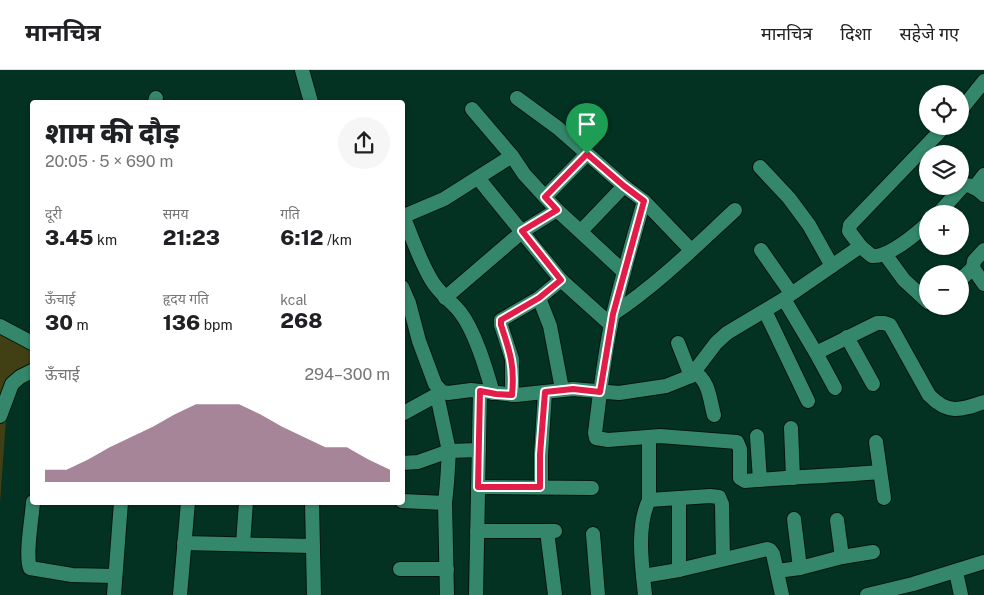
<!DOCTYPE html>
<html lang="hi">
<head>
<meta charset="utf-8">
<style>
	body { margin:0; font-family:"Public Sans","Noto Sans Devanagari",sans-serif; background:#f6f6f6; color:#202124; height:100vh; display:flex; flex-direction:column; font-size:19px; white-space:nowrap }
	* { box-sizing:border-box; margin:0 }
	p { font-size:16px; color:#757577 }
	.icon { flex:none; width:28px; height:28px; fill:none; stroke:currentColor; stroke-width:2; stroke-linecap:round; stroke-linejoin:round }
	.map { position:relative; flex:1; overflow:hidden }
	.sheet { position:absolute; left:30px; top:30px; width:375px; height:405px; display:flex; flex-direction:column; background:#fff; border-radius:5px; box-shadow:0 1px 4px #0004 }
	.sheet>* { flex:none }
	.buttons { position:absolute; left:919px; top:15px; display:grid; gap:10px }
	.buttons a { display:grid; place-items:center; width:50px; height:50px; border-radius:50%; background:#fff; box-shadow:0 1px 4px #0004; font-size:25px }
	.pin { position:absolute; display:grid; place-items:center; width:42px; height:42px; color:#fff; margin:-51px -21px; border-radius:50% 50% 50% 0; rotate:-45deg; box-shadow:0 0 5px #0007 }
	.pin .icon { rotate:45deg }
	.round { display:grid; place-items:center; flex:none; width:52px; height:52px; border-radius:26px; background:#f6f6f6 }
	.head { display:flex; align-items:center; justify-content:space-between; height:85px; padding:0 15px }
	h1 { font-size:28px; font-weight:800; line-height:38px }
	.metrics { display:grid; grid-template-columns:repeat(3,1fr); gap:8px; height:85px; padding:5px 15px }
	.metrics div { display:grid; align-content:center }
	.metrics b { font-size:21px; font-weight:800 }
	.metrics small { font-size:14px; font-weight:400 }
	.metrics p { font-size:14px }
	.chart { height:140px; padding:10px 15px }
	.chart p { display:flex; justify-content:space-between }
	.chart svg { width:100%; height:90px; margin-top:5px; fill:#82526f; opacity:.7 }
	header { display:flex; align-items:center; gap:30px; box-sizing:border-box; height:70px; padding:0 25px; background:#fff; border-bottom:1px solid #e0e0e0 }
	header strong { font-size:24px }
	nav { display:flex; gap:28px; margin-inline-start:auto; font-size:18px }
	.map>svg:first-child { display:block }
</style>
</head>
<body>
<header>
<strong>मानचित्र</strong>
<nav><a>मानचित्र</a><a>दिशा</a><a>सहेजे गए</a></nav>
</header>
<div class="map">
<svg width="984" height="525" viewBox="0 0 984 525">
	<rect width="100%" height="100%" fill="#033223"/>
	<polygon fill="#413f14" points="0,262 32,277 32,304 17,310 6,349 0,433"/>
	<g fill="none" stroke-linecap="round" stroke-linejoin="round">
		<g stroke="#00170e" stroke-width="16">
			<g id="minor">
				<polyline points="302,0 311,32"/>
				<polyline points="517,28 558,58 624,116 644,131 691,180"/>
				<polyline points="155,32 156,28"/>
				<polyline points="472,39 512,86 524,104 557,140 624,202"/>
				<polyline points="960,41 984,11"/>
				<polyline points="760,97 789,128 809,155 832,196"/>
				<polyline points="478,108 561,210 611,255"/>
				<polyline points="974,118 984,105"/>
				<polyline points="545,127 587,84"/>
				<path d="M 644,131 C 633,169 622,207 613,245 C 604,284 600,324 595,363 L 596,368 L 608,370 L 660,366 L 737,372 L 740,379 L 740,408 L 745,411 C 790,407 835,406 880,402"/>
				<path d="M 402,144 C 412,166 419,190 432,211 C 439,223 451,231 460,242 C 475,261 486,299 493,323"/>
				<path d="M 938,144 L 963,116 C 971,113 978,120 984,125"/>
				<polyline points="404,146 444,129 512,86"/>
				<polyline points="581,161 624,116"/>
				<polyline points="861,177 849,161 850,155 945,56"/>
				<polyline points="761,180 791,223"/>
				<polyline points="984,180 974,191 973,198 984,214"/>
				<polyline points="885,184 904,210 928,232"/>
				<polyline points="960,210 973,198"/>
				<path d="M 402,217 L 409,233 L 419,271 L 435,314 L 442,322 L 448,323 L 471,320 L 516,325 L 573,319 L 619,323 L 666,316 L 691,306 L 716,273 L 727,263 L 784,229 L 858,178 L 861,177 L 872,186 C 888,188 916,164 928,153"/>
				<polyline points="445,228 523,161 557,140"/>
				<polyline points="539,228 550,256 562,319"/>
				<polyline points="784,229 816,283 835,318"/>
				<polyline points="765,241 808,331"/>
				<path d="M 613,244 C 658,214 696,176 735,140"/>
				<polyline points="0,256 32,273"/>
				<polyline points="847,267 873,314"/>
				<polyline points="678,273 691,306"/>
				<path d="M 816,283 L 877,253 L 884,253 L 890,255 L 929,325 C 948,345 961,340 984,332"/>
				<path d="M 695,303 C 709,310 710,331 714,345"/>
				<polyline points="437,325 449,381 447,413 445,433 447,525"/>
				<polyline points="512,325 512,289 501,255 501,250 539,228 561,210"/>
				<polyline points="402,344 442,322"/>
				<polyline points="0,346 12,314 20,307 32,301"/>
				<polyline points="791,358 793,408"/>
				<polyline points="757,366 760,410"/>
				<polyline points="876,372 884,428"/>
				<polyline points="402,393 418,392 449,381 479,380"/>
				<polyline points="478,417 592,418"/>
				<polyline points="541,417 541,385 545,322"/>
				<polyline points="679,428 679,500"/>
				<polyline points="649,430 649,367"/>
				<polyline points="402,431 445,433"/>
				<path d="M 33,432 C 32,449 25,484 30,498 L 72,505 L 114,506"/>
				<polyline points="312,432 314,525"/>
				<polyline points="794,449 800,498"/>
				<polyline points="837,450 842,487"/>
				<polyline points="477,461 555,461"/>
				<polyline points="547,461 555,525"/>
				<polyline points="593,464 598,525"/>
				<polyline points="184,473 313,476"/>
				<polyline points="243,474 246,432"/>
				<polyline points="400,499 447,499"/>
				<polyline points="777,501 800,498 842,487 873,482"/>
				<polyline points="956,502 961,525"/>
				<polyline points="643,506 679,500 767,479 770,480 773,484 782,525"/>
				<polyline points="114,525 121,432"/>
				<polyline points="180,525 188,432"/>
				<polyline points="476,525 480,321"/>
				<path d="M 645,525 C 642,496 636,457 649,430 L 710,426 L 719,427 L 722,434 L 723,489"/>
				<polyline points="867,525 913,514 984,492"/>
			</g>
		</g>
		<use href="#minor" stroke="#34876a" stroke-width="14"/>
	</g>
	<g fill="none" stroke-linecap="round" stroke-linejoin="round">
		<g stroke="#fff" stroke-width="10">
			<path id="route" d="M 587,84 L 624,116 L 644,131 L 613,244 L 600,322 L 573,319 L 545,322 L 540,385 L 540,417 L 478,417 L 480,321 L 496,324 L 512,325 C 515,296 510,282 501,255 L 501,250 L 539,228 L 561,210 L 522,161 L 557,140 L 545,127 Z"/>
		</g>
		<use href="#route" stroke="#e11d48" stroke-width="6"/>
	</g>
</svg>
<div class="buttons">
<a><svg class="icon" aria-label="locate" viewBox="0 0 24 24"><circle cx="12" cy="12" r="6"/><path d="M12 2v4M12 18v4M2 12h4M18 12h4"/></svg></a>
<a><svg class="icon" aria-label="layers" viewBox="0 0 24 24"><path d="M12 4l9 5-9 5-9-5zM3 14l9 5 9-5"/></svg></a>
<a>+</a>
<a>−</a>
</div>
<div class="pin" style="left:587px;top:84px;background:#1e9e55"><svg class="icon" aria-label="arrive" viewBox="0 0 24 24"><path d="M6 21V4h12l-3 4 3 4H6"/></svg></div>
<section class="sheet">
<div class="head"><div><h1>शाम की दौड़</h1><p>20:05 · 5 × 690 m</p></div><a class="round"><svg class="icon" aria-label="share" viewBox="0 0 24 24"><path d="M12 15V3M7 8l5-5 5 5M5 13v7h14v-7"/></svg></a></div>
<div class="metrics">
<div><p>दूरी</p><b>3.45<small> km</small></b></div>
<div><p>समय</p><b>21:23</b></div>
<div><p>गति</p><b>6:12<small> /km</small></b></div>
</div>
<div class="metrics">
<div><p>ऊँचाई</p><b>30<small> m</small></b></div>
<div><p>हृदय गति</p><b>136<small> bpm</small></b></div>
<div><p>kcal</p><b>268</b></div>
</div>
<div class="chart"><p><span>ऊँचाई</span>294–300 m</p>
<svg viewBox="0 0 160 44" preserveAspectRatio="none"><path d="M0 44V38L10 38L20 33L30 27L40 22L50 17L60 11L70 6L80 6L90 6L100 11L110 17L120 22L130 27L140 27L150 33L160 38V44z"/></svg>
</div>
</section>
</div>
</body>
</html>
